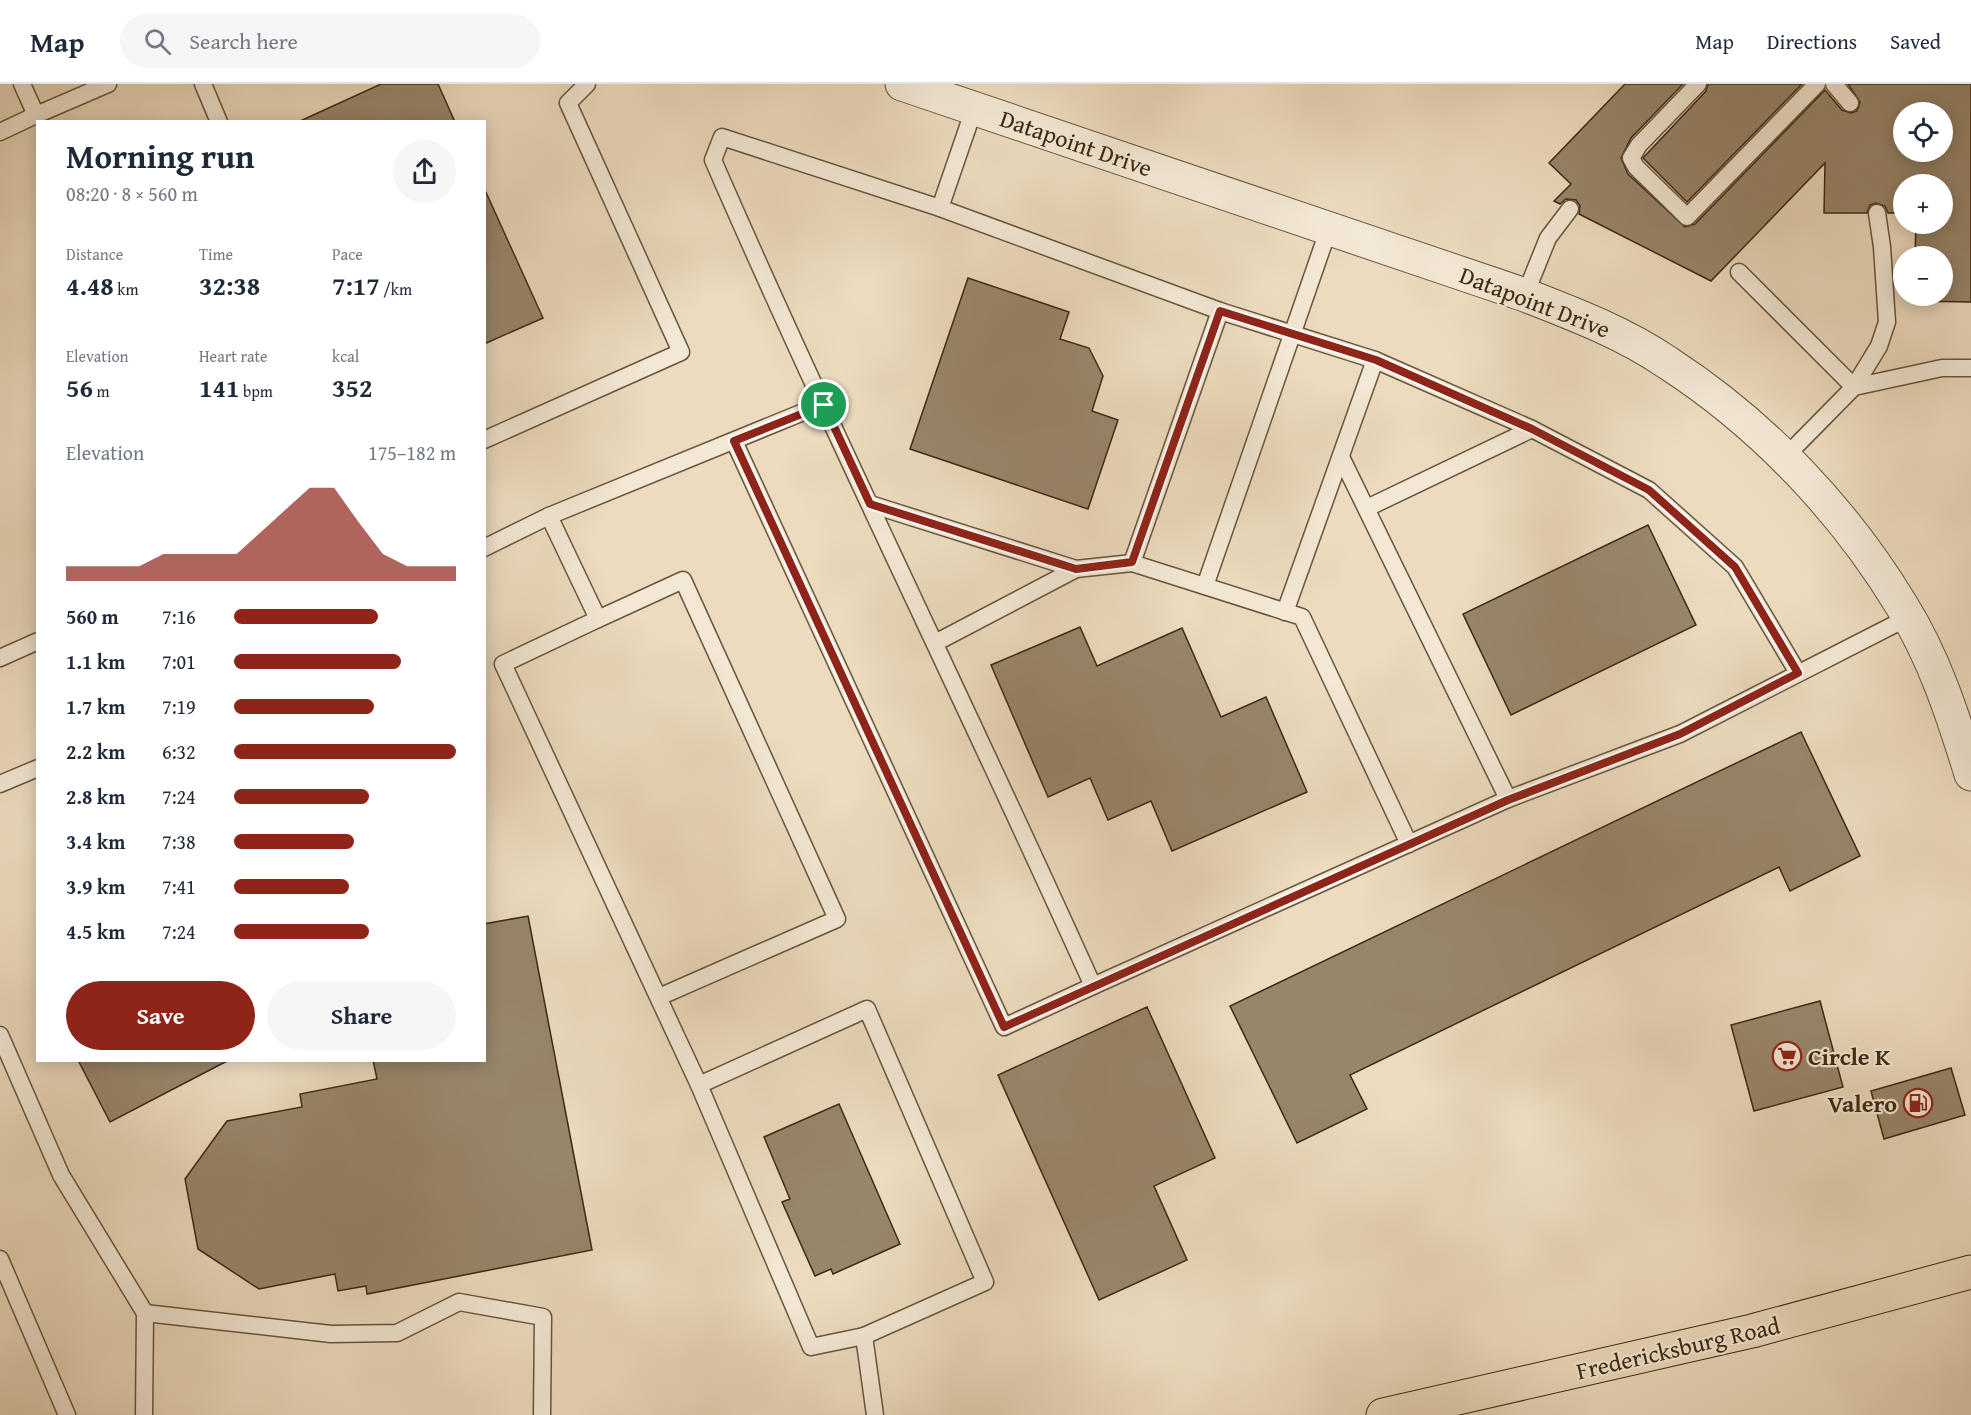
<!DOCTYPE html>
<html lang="en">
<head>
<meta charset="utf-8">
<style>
	body { margin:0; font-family:"Gentium Book Plus",serif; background:#f6f6f7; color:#1f2937; height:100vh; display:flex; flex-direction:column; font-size:22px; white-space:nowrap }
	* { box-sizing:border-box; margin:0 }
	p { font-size:20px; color:#747a83 }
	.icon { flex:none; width:33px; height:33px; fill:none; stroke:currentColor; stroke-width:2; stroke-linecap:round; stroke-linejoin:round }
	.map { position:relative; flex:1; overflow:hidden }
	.details { position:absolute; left:36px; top:36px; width:450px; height:942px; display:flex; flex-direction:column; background:#fff; border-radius:0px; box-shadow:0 3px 15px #0003 }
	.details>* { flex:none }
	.fabs { position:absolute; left:1893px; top:18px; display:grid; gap:12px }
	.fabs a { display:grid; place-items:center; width:60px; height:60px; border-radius:50%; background:#fff; box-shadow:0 3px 15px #0003; font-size:30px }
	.pin { position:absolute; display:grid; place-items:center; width:51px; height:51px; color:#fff; margin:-26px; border:3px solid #fff; border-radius:50%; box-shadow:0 2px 6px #0007 }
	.round { display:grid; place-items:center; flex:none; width:63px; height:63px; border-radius:32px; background:#f6f6f7 }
	.summary { display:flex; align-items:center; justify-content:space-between; height:102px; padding:0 30px }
	h1 { font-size:33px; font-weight:700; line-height:45px }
	.stats { display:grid; grid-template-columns:repeat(3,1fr); gap:9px; height:102px; padding:6px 30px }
	.stats div { display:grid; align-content:center }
	.stats b { font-size:26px; font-weight:700 }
	.stats small { font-size:16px; font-weight:400 }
	.stats p { font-size:16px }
	.chart { height:168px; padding:12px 30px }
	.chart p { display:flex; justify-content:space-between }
	.chart svg { width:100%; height:108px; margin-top:6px; fill:#8f2418; opacity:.7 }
	.cta { display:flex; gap:12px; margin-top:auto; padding:12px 30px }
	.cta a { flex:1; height:69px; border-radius:36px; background:#8f2418; color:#fff; font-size:24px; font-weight:700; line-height:69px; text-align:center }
	.cta a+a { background:#f6f6f7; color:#1f2937 }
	ul { padding:0 30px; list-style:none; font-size:20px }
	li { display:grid; grid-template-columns:96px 72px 1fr; align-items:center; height:45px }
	li i { height:15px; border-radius:8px; background:#8f2418 }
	header { display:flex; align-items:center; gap:36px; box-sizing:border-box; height:84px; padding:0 30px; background:#fff; border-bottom:2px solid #e0e1e3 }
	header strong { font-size:28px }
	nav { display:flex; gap:33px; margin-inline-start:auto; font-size:21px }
	.search { width:420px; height:54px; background:#f6f6f7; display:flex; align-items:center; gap:15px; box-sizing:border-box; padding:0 21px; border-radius:33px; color:#747a83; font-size:22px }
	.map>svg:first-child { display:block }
</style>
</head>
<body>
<header>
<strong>Map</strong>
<div class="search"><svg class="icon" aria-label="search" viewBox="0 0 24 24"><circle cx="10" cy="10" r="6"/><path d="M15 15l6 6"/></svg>Search here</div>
<nav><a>Map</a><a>Directions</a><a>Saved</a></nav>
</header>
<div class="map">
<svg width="1971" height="1331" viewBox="0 0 1971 1331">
	<rect width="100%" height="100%" fill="#ecdbbe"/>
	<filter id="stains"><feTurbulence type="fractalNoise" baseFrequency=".00333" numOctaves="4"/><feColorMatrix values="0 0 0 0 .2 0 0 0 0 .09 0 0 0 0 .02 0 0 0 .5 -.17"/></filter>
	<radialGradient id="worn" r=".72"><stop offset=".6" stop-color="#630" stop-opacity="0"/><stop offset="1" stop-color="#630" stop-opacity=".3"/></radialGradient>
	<g fill="#98866b" stroke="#3c2a11" stroke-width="1.5" fill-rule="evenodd">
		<polygon points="381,0 438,0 455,38 298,38"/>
		<path d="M 1625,0 L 1683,0 L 1631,54 L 1621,74 L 1628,90 L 1685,143 L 1695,140 L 1825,6 L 1842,26 L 1851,29 L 1857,27 L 1860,18 L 1848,0 L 1971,0 L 1971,218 L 1914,217 L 1914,212 L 1942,212 L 1942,172 L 1915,172 L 1916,140 L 1942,140 L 1942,100 L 1904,100 L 1904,129 L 1888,129 L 1885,122 L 1876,119 L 1870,121 L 1867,129 L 1824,129 L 1825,79 L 1711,197 L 1579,130 L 1580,122 L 1576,116 L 1566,115 L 1560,120 L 1554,117 L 1571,100 L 1549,79 ZM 1904,28 L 1942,28 L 1942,68 L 1904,68 Z"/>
		<polygon points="1708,0 1802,0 1687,118 1643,74 1706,7"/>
		<polygon points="484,104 543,234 484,260"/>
		<polygon points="968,194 1069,228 1060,255 1089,264 1103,292 1092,327 1118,336 1088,425 910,365"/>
		<polygon points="1648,441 1696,541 1511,631 1463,530"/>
		<polygon points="1080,543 1097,582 1182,544 1221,633 1266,613 1307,708 1172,767 1151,717 1108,736 1090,694 1048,713 991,581"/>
		<polygon points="1801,648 1860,772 1790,807 1779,783 1350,991 1367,1025 1297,1059 1230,922"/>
		<polygon points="528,832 592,1166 367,1210 366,1202 338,1207 335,1190 259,1205 198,1165 185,1095 227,1037 302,1023 300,1010 377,995 373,976 484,976 484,840"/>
		<polygon points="1820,917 1843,1003 1754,1027 1731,941"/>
		<polygon points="1147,923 1215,1074 1154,1102 1187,1176 1099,1216 998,991"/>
		<polygon points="78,976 229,976 110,1038"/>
		<polygon points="1951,984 1965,1031 1884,1055 1871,1007"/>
		<polygon points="839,1020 900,1160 833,1190 831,1185 815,1192 782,1118 790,1115 764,1053"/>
	</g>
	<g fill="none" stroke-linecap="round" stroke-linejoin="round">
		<g stroke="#68563c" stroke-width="19">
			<g id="service">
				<polyline points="22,0 36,31 108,0"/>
				<polyline points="203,0 219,38"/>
				<polyline points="1698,0 1639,61 1631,74 1636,83 1687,133 1817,0"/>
				<polyline points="1834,0 1850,19"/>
				<polyline points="974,25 940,124 1220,227 1375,276 1285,528"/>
				<polyline points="0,48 36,31"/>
				<path d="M 940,124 L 722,53 L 713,76 C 834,354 969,626 1093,902 L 1508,715 L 1341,373"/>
				<polyline points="1739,188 1854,303 1879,262 1887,238 1882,163 1877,129"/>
				<polyline points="1525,211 1548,154 1570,125"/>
				<polyline points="1532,345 1649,406 1735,483 1798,589"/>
				<polyline points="484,356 681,268 568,19 587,0"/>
				<polyline points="734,357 1004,943 1093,902"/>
				<polyline points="1784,374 1854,303 1942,284 1971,284"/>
				<polyline points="870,420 1076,485 1132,479 1302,533 1409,760"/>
				<polyline points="1367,424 1532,345 1375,276"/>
				<polyline points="549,432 598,535 503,580 699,1001"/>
				<polyline points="484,464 549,432 823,320"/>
				<polyline points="1132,479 1220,227"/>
				<polyline points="1205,502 1329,144"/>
				<polyline points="598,535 683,496 837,835 659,913"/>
				<polyline points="935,559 1076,485"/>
				<polyline points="0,574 38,557"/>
				<polyline points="0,700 38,684"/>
				<polyline points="1508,715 1680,650 1909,533"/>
				<polygon points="867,925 985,1198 864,1252 811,1263 699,1001"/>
				<polyline points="0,951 61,1091 145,1229 144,1331"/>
				<polyline points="0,1175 67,1331"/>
				<polyline points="145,1229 331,1250 397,1249 459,1218 543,1233 542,1331"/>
				<polyline points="864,1252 875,1331"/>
			</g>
		</g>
		<g stroke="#68563c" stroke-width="35">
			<path id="minor" d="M 902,0 L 1525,211 C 1574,230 1624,249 1668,279 C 1762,340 1844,426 1902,522 C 1934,573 1953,632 1971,690"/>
		</g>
		<g stroke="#3c2a11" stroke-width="35">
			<polyline id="primary" points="1383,1331 1752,1247 1971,1188"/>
		</g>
		<use href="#service" stroke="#f3e8d5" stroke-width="16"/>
		<use href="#minor" stroke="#f3e8d5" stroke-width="33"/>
		<use href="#primary" stroke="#ecdbbe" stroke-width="33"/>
	</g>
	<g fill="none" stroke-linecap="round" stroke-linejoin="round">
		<g stroke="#fff" stroke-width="12">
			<polygon id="route" points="1220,227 1376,276 1532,345 1649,406 1735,483 1798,589 1680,650 1508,716 1004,943 734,357 824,321 870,420 1076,485 1132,478"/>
		</g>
		<use href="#route" stroke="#8f2418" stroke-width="8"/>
	</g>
	<defs>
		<g id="supermarket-ring" transform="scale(1.5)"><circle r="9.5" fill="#f3e8d5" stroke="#8f2418" stroke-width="1.5"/><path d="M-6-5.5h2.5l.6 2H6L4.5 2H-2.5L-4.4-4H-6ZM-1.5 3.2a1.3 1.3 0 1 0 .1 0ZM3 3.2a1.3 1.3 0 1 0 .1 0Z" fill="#8f2418"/></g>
		<g id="fuel-ring" transform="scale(1.5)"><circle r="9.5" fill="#f3e8d5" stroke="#8f2418" stroke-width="1.5"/><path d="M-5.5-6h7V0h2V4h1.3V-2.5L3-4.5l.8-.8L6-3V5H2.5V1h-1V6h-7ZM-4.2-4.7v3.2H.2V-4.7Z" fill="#8f2418"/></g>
	</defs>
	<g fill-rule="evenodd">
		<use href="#supermarket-ring" x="1787" y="972"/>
		<use href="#fuel-ring" x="1918" y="1019"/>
	</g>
	<g text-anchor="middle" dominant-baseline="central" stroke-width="4.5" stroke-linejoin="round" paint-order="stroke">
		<g font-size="24" fill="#3c2a11" stroke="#f3e8d5">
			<text transform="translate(1076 59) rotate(19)">Datapoint Drive</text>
			<text transform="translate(1535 218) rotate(21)">Datapoint Drive</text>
			<text transform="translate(1678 1264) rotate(-13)">Fredericksburg Road</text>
		</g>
		<g font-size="24" font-weight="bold" fill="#3c2a11" stroke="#f3e8d5" text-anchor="start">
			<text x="1808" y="972">Circle K</text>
			<text x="1897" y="1019" text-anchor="end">Valero</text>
		</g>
	</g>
	<rect width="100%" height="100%" filter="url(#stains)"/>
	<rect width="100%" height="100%" fill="url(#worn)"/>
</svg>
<div class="fabs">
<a><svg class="icon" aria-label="locate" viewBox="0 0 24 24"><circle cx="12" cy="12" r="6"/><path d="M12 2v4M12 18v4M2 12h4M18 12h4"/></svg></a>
<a>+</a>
<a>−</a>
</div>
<div class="pin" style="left:824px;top:321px;background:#1e9e55"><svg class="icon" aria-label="arrive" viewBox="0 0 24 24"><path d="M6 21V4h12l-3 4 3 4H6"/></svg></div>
<section class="details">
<div class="summary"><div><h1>Morning run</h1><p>08:20 · 8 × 560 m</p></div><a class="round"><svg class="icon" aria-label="share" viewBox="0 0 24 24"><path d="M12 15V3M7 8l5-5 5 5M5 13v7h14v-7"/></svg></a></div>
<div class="stats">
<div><p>Distance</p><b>4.48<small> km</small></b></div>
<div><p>Time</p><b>32:38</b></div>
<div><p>Pace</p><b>7:17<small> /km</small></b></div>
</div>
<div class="stats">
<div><p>Elevation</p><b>56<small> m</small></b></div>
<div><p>Heart rate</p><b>141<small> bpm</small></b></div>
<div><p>kcal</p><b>352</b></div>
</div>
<div class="chart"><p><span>Elevation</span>175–182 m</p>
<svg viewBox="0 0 160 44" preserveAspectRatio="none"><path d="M0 44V38L10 38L20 38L30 38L40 33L50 33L60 33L70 33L80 24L90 15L100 6L110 6L120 20L130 33L140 38L150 38L160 38V44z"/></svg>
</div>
<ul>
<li><b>560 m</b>7:16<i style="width:65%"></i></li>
<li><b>1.1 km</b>7:01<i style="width:75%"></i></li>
<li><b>1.7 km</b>7:19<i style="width:63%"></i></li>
<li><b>2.2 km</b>6:32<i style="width:100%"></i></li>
<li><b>2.8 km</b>7:24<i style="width:61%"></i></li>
<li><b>3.4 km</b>7:38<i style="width:54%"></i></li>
<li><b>3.9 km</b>7:41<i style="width:52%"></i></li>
<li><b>4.5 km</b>7:24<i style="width:61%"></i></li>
</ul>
<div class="cta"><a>Save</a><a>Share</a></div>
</section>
</div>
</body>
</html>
